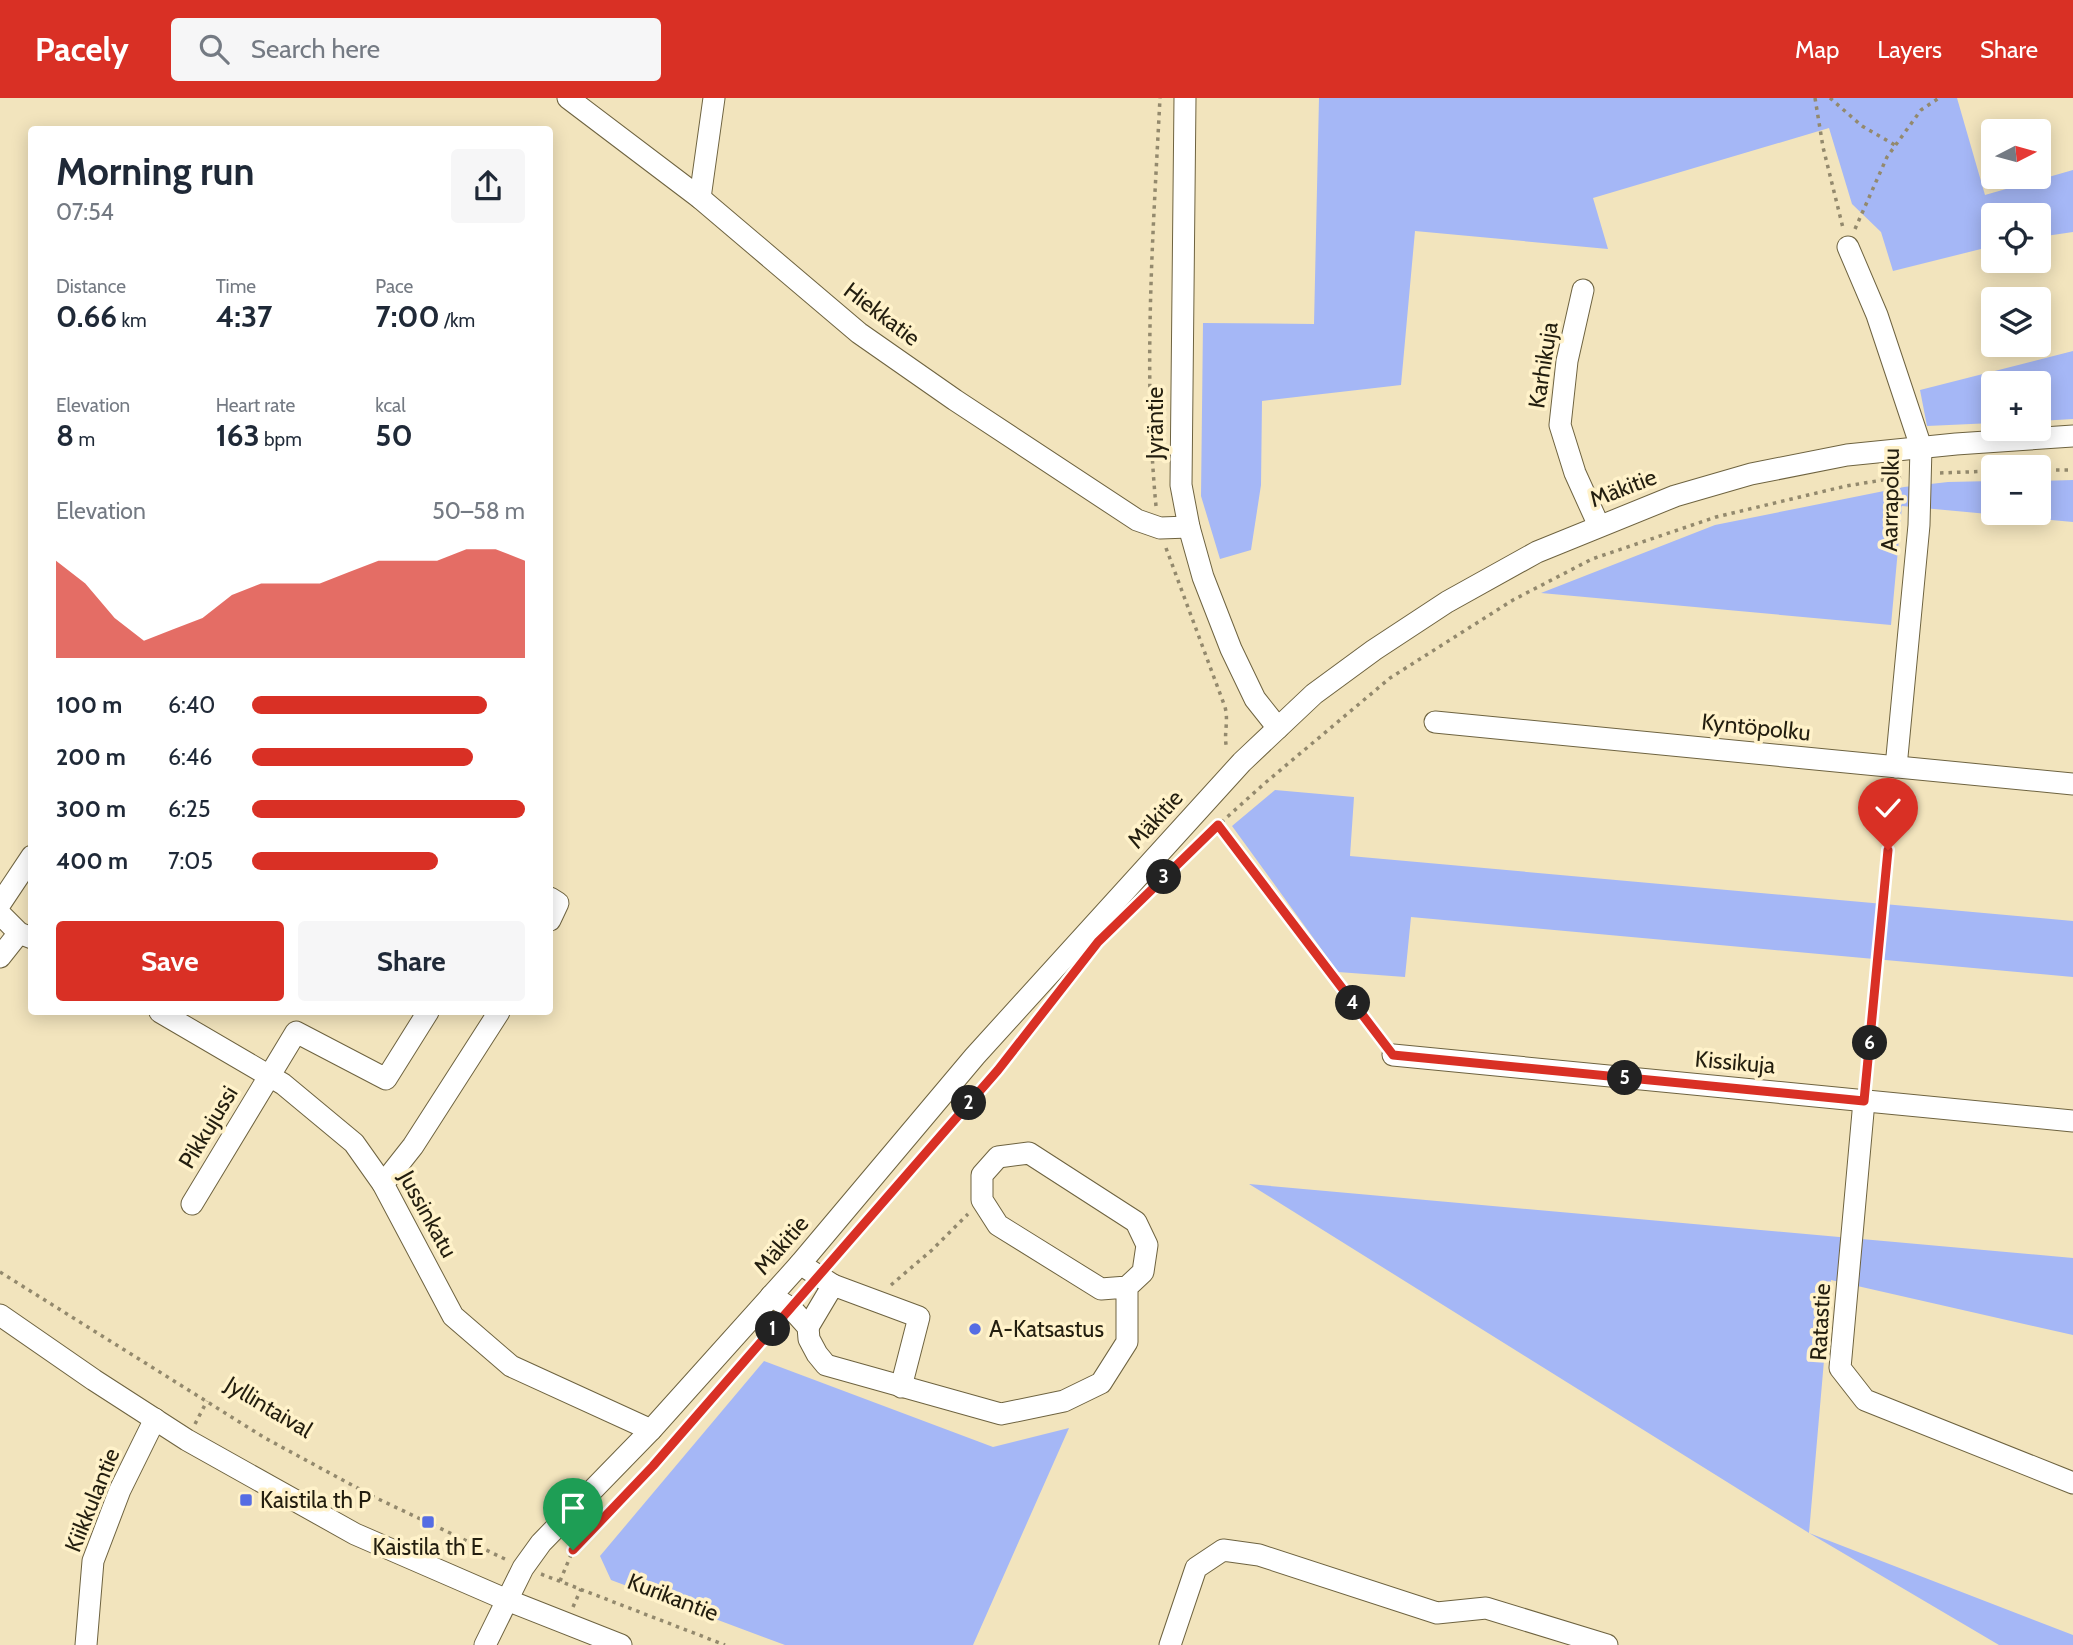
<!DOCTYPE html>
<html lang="en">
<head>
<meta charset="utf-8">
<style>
	body { margin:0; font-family:Cabin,sans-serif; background:#f6f6f7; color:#1f2937; height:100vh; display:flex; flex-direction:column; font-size:26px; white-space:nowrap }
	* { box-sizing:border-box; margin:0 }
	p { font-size:23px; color:#747a83 }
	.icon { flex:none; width:38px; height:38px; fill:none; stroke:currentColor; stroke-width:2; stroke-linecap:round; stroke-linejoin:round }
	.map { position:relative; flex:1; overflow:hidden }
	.side { position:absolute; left:28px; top:28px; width:525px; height:889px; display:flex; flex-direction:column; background:#fff; border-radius:7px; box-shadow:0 4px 18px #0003 }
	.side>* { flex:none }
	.needle { width:46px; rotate:84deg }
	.tools { position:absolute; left:1981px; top:21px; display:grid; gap:14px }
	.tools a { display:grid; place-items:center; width:70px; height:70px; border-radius:7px; background:#fff; box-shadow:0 4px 18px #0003; font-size:35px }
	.pin { position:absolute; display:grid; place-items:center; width:60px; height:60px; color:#fff; margin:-72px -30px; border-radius:50% 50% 50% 0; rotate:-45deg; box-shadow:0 0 7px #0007 }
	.pin .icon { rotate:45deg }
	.km { position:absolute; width:35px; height:35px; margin:-18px; border-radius:50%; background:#222; color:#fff; font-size:19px; line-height:35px; text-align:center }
	.round { display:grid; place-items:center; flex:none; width:74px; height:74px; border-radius:7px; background:#f6f6f7 }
	.summary { display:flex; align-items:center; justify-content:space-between; height:119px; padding:0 28px }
	h1 { font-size:38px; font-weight:700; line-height:52px }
	.stats { display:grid; grid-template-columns:repeat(3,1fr); gap:10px; height:119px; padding:7px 28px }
	.stats div { display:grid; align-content:center }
	.stats b { font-size:30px; font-weight:700 }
	.stats small { font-size:19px; font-weight:400 }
	.stats p { font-size:19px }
	.chart { height:196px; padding:14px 28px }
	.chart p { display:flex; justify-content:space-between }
	.chart svg { width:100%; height:126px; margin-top:7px; fill:#d93025; opacity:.7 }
	.button { display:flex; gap:14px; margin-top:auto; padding:14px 28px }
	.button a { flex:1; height:80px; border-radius:7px; background:#d93025; color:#fff; font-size:28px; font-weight:700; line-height:80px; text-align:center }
	.button a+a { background:#f6f6f7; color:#1f2937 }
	ul { padding:0 28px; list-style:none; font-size:23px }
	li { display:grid; grid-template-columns:112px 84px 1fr; align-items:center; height:52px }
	li i { height:18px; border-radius:9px; background:#d93025 }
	header { display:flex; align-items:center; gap:42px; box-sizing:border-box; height:98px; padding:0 35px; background:#d93025; color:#fff }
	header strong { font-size:33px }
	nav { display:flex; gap:38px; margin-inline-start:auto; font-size:24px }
	.search { width:490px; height:63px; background:#f6f6f7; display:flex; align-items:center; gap:18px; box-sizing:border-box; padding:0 24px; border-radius:7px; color:#747a83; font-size:26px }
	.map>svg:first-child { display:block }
</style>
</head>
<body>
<header>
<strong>Pacely</strong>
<div class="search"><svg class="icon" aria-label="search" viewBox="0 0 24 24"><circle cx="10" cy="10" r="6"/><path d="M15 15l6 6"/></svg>Search here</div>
<nav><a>Map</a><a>Layers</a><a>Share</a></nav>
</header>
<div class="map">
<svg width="2073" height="1547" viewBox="0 0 2073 1547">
	<rect width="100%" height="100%" fill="#f2e4bd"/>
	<g fill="#a5b7f6">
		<polygon points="1319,0 1957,0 1985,97 2073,72 2073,134 2039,139 2039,117 1993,117 1993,148 1893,173 1881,134 1852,106 1829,30 1593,100 1608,151 1415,133 1401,287 1262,303 1261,387 1251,452 1220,461 1201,398 1203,225 1314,226"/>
		<polygon points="2073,253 2073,321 2039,323 2039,285 1993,285 1993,325 1927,328 1920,292"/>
		<polygon points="2073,382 2073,424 1902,408 1891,527 1541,495 1715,427 1904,389 1948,384 1993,383 1993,415 2039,415 2039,383"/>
		<polygon points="1275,692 1354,699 1350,758 2073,823 2073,879 1411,819 1405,879 1338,874 1232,728"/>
		<polygon points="1249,1086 2073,1160 2073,1237 1831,1182 1809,1435 2073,1537 2073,1547 1999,1547 1809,1435"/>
		<polygon points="764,1263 993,1349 1069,1330 973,1547 785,1547 611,1482 600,1458"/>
	</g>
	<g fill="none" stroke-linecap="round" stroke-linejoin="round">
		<g stroke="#6e6340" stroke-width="23">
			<g id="minor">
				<polyline points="568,0 700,100 859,235 955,302 1137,422 1160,430 1189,429"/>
				<polyline points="1185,0 1181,387 1189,429 1203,479 1231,551 1255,601 1278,630"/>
				<polyline points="700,100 714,0"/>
				<polyline points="1848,149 1877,217 1921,349 1919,427 1896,669"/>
				<polyline points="1583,192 1567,263 1560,327 1575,375 1599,428"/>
				<polyline points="1435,624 2073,686"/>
				<polyline points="550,800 558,805 550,822"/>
				<polyline points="0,806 32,758"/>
				<polyline points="0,816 19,835 32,840"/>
				<polyline points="0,859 19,835"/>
				<polyline points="160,914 283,986 354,1045 383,1086 453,1218 511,1268 651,1332"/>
				<polyline points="1393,957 2073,1023"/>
				<polyline points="1864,1003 1840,1270 1865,1302 2073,1385"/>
				<polyline points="383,1086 413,1048 499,914"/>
				<polyline points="192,1106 296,934 386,981 428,914"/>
				<polyline points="800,1166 833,1187"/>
				<polyline points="771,1198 791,1210 808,1229 809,1241 817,1256 826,1267 1001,1316 1064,1303 1101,1285 1127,1244 1127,1189 1143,1174 1147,1147 1136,1124 1029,1055 998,1059 982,1077 982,1102 998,1127 1101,1191 1127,1189"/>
				<polyline points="0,1217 94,1282 187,1342 355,1436 507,1502 621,1547"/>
				<polyline points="808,1229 833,1187 919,1219 901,1289"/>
				<polyline points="86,1547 93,1463 120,1392 155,1321"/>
				<polyline points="485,1547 523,1470 541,1445 651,1332 800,1166 975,958 1242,664 1314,596 1374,552 1447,504 1537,454 1675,398 1751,376 1847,357 1956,346 2073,338"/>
				<polyline points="1170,1547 1196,1470 1223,1452 1259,1457 1437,1515 1486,1510 1607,1547"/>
			</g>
		</g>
		<g stroke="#93896d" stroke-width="3.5" stroke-dasharray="3.5 5" stroke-linecap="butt">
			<polyline points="1815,0 1823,49 1843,130"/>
			<polyline points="1830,0 1862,28 1895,47"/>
			<polyline points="1855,131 1887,59 1921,12 1939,0"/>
			<polyline points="2039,372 2073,372"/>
			<polyline points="1940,375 1993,373"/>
			<path d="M 1156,408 C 1143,272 1153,136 1160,0"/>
			<path d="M 1166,450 L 1225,609 C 1229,624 1223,637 1227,651"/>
			<polyline points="1219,727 1381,942"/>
			<polyline points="1196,747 1265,685 1390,580 1513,502 1592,461 1716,419 1846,388 1901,379"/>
			<polyline points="1866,983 1894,688"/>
			<polyline points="861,1128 998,972 1029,932"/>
			<polyline points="0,1174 265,1340 374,1399 505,1461"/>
			<polyline points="891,1187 932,1152 968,1116"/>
			<polyline points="195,1326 207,1303"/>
			<polyline points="541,1476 725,1547"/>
			<polyline points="560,1483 573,1452 653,1368 779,1224"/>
			<polyline points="573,1509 581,1491"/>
		</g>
		<use href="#minor" stroke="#fff" stroke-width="21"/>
	</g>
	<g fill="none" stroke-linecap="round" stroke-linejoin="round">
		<g stroke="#fff" stroke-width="14">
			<polyline id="route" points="573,1452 653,1368 998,972 1098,844 1218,727 1393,957 1864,1003 1888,752"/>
		</g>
		<use href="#route" stroke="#d93025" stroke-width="9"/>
	</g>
	<g fill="#566de3" stroke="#fff2ca" stroke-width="2.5">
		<circle cx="975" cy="1231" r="7"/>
		<rect x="239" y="1395" width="14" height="14" rx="3.5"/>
		<rect x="421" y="1417" width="14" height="14" rx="3.5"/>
	</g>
	<g text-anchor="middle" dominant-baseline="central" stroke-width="7" stroke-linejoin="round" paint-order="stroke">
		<g font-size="23" fill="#231e0f" stroke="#fff2ca">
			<text transform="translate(882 216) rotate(37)">Hiekkatie</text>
			<text transform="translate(1543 267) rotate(-81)">Karhikuja</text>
			<text transform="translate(1155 325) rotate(-90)">Jyräntie</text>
			<text transform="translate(1623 390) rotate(-21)">Mäkitie</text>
			<text transform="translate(1890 402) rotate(-89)">Aarrapolku</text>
			<text transform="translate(1756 629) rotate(6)">Kyntöpolku</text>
			<text transform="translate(1155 721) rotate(-48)">Mäkitie</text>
			<text transform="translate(1735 964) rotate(5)">Kissikuja</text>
			<text transform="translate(208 1029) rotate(-59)">Pikkujussi</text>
			<text transform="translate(428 1116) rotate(61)">Jussinkatu</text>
			<text transform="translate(781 1147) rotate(-49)">Mäkitie</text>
			<text transform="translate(1820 1224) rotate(-87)">Ratastie</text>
			<text transform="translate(269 1309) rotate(31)">Jyllintaival</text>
			<text transform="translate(92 1402) rotate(-68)">Kiikkulantie</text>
			<text transform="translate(673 1499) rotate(21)">Kurikantie</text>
		</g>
		<g font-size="23" fill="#231e0f" stroke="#fff2ca" text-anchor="start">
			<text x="989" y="1231">A-Katsastus</text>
			<text x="260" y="1402">Kaistila th P</text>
			<text x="428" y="1449" text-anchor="middle">Kaistila th E</text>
		</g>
	</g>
</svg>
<div class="tools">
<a><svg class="needle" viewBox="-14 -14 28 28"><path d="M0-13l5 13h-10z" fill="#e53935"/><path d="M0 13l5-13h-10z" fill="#747a83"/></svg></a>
<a><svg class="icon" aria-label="locate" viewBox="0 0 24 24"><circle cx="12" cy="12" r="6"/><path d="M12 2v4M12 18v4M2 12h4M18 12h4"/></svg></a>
<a><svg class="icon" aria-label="layers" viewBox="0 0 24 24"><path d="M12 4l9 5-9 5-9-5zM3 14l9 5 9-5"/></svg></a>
<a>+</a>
<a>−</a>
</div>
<div class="pin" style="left:573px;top:1452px;background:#1e9e55"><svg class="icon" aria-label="arrive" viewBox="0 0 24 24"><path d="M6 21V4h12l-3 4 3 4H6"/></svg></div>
<div class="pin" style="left:1888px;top:752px;background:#d93025"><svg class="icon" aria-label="check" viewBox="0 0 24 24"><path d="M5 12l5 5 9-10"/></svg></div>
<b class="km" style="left:773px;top:1231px">1</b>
<b class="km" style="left:969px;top:1005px">2</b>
<b class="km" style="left:1164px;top:779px">3</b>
<b class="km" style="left:1353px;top:905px">4</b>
<b class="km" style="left:1625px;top:980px">5</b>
<b class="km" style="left:1870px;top:945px">6</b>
<section class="side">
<div class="summary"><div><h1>Morning run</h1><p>07:54</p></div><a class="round"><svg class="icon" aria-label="share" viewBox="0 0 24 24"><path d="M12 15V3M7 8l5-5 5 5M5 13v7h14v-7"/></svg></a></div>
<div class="stats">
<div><p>Distance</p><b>0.66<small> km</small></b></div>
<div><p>Time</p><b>4:37</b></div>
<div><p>Pace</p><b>7:00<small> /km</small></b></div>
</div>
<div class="stats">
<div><p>Elevation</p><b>8<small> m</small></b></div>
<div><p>Heart rate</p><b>163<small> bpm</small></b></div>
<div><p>kcal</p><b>50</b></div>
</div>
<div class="chart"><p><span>Elevation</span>50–58 m</p>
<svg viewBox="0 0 160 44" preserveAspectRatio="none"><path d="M0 44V10L10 18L20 30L30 38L40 34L50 30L60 22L70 18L80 18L90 18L100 14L110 10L120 10L130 10L140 6L150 6L160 10V44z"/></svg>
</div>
<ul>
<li><b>100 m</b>6:40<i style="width:86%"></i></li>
<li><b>200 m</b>6:46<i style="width:81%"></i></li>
<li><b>300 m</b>6:25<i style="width:100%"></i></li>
<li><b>400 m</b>7:05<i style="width:68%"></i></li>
</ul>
<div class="button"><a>Save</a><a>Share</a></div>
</section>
</div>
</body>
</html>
